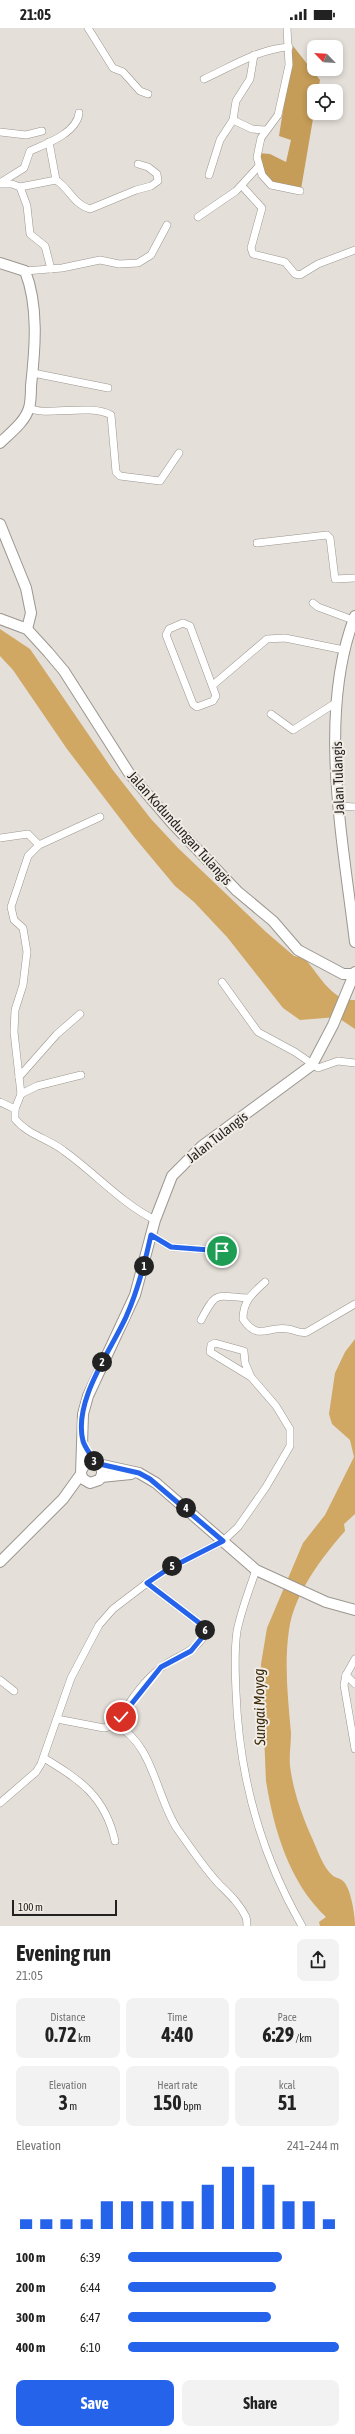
<!DOCTYPE html>
<html lang="en">
<head>
<meta charset="utf-8">
<style>
	body { margin:0; font-family:"Asap Condensed",sans-serif; background:#f2f2f2; color:#222; height:100vh; display:flex; flex-direction:column; font-size:15px; white-space:nowrap }
	* { box-sizing:border-box; margin:0 }
	p { font-size:13px; color:#767676 }
	.icon { flex:none; width:22px; height:22px; fill:none; stroke:currentColor; stroke-width:2; stroke-linecap:round; stroke-linejoin:round }
	.map { position:relative; height:1898px; overflow:hidden }
	.drawer { display:flex; flex-direction:column; background:#fff; flex:1 }
	.drawer>* { flex:none }
	.needle { width:26px; rotate:295deg }
	.tools { position:absolute; left:307px; top:12px; display:grid; gap:8px }
	.tools a { display:grid; place-items:center; width:36px; height:36px; border-radius:8px; background:#fff; box-shadow:0 2px 6px #0003; font-size:20px }
	.scale { position:absolute; left:12px; bottom:10px; width:105px; box-sizing:border-box; padding-left:4px; border:2px solid #242220; border-top:0; font-size:11px; line-height:14px; white-space:nowrap; color:#242220; -webkit-text-stroke:3px #f1ece5; paint-order:stroke }
	.pin { position:absolute; display:grid; place-items:center; width:34px; height:34px; color:#fff; margin:-17px; border:2px solid #fff; border-radius:50%; box-shadow:0 1px 4px #0007 }
	.km { position:absolute; width:20px; height:20px; margin:-10px; border-radius:50%; background:#222; color:#fff; font-size:11px; line-height:20px; text-align:center }
	.round { display:grid; place-items:center; flex:none; width:42px; height:42px; border-radius:8px; background:#f2f2f2 }
	.overview { display:flex; align-items:center; justify-content:space-between; height:68px; padding:0 16px }
	h1 { font-size:22px; font-weight:700; line-height:30px }
	.stats { display:grid; grid-template-columns:repeat(3,1fr); gap:6px; height:68px; padding:4px 16px }
	.stats div { display:grid; align-content:center; border-radius:8px; background:#f2f2f2; text-align:center }
	.stats b { font-size:20px; font-weight:700 }
	.stats small { font-size:11px; font-weight:400 }
	.stats p { font-size:11px }
	.chart { height:112px; padding:8px 16px }
	.chart p { display:flex; justify-content:space-between }
	.chart svg { width:100%; height:72px; margin-top:4px; stroke:#2563eb; stroke-width:6 }
	.primary-button { display:flex; gap:8px; margin-top:auto; padding:8px 16px }
	.primary-button a { flex:1; height:46px; border-radius:8px; background:#2563eb; color:#fff; font-size:16px; font-weight:700; line-height:46px; text-align:center }
	.primary-button a+a { background:#f2f2f2; color:#222 }
	ul { padding:0 16px; list-style:none; font-size:13px }
	li { display:grid; grid-template-columns:64px 48px 1fr; align-items:center; height:30px }
	li i { height:10px; border-radius:5px; background:#2563eb }
	.status { display:flex; justify-content:space-between; align-items:center; height:28px; padding:0 20px; background:#fff; direction:ltr }
	.status svg { height:11px; fill:currentColor }
	.map>svg:first-child { display:block }
</style>
</head>
<body>
<div class="status"><b>21:05</b><svg viewBox="0 0 49 12"><path d="M0 12V9h3v3zM5 12V6h3v6zM10 12V3h3v9zM15 12V0h3v12zM26 1h20v11H26zM47 4h2v5h-2z"/></svg></div>
<div class="map">
<svg width="355" height="1898" viewBox="0 0 355 1898">
	<rect width="100%" height="100%" fill="#e4dfd8"/>
	<polygon fill="#c59c58" points="293,18 320,52 318,63 314,63 314,85 301,161 271,156 265,147 259,125 270,126 286,134 291,112 279,108"/>
	<g fill="#d0a763">
		<path d="M 0,601 L 30,621 L 112,741 L 151,791 L 178,820 L 266,904 L 294,928 L 304,930 C 318,944 331,974 355,972 L 355,1001 L 337,989 L 300,992 L 283,980 L 227,909 L 194,874 L 175,858 L 135,810 L 67,721 L 13,642 L 0,628 Z"/>
		<path d="M 355,1311 L 355,1486 L 344,1496 L 345,1503 C 322,1529 294,1566 289,1602 C 284,1636 288,1671 291,1705 C 291,1716 289,1727 290,1738 C 293,1762 302,1788 312,1810 C 317,1821 323,1839 332,1847 C 335,1850 340,1850 343,1853 C 351,1860 355,1888 355,1898 L 320,1898 L 319,1894 L 326,1889 C 289,1854 274,1802 266,1753 L 261,1636 L 267,1600 L 303,1515 L 325,1487 L 354,1429 L 350,1412 L 332,1396 L 329,1386 L 335,1345 L 345,1324 Z"/>
	</g>
	<g fill="none" stroke-linecap="round" stroke-linejoin="round">
		<g stroke="#9b9790" stroke-width="8">
			<g id="street">
				<polyline points="88,0 113,40 123,44 140,63 148,66"/>
				<polyline points="287,0 289,37 278,87 261,110 257,129 262,147 271,157 300,163"/>
				<path d="M 204,51 C 231,39 258,21 289,19"/>
				<polyline points="233,92 252,101 265,102"/>
				<polyline points="0,104 26,107 42,103"/>
				<path d="M 49,114 L 56,152 C 70,161 73,176 90,181 L 136,162 L 151,158 L 158,153 L 157,146 L 148,139 L 138,136"/>
				<polyline points="209,147 220,112 233,92 236,73 250,51 254,27"/>
				<path d="M 0,155 L 24,140 L 30,123 C 46,116 77,105 79,85"/>
				<polyline points="0,156 12,156 20,159 27,178 30,206 45,218 51,241"/>
				<polyline points="242,158 262,180 251,220 253,226 285,234 295,246 300,247 318,236 355,222"/>
				<polyline points="20,159 56,152"/>
				<polyline points="198,189 236,163 258,139"/>
				<polyline points="25,243 62,240 100,232 119,236 138,235 151,227 167,197"/>
				<polyline points="33,345 108,360"/>
				<path d="M 29,380 C 45,389 90,375 111,387 L 116,444 L 120,448 L 160,453 L 179,425"/>
				<polyline points="257,515 327,507 330,510 335,551 355,550"/>
				<polyline points="313,575 318,579 353,592"/>
				<polygon points="183,595 190,598 216,668 213,673 197,679 193,676 166,607 169,601"/>
				<polyline points="213,657 267,611 285,610 344,622"/>
				<polyline points="271,686 293,702 337,674"/>
				<polyline points="339,778 355,779"/>
				<path d="M 100,789 L 39,817 L 28,828 L 11,879 L 14,892 L 23,900 L 27,924 L 23,957 L 15,982 L 14,1004 L 21,1066 L 15,1081 L 15,1091 C 28,1107 49,1111 64,1123 C 95,1145 121,1175 155,1192"/>
				<polyline points="0,810 28,806 39,817"/>
				<polyline points="222,954 258,1004 295,1024 318,1040 338,1033 355,1035"/>
				<polyline points="19,1049 57,1006 80,986"/>
				<polyline points="21,1066 37,1058 81,1047"/>
				<polyline points="0,1074 15,1081"/>
				<polyline points="151,1207 171,1219 222,1223"/>
				<path d="M 265,1254 C 252,1266 243,1273 243,1291 C 258,1314 269,1297 288,1301 C 296,1302 299,1306 307,1304 L 355,1276"/>
				<path d="M 201,1292 C 217,1262 215,1268 248,1270"/>
				<path d="M 256,1542 C 249,1562 241,1583 237,1603 C 234,1623 235,1644 236,1664 C 239,1748 260,1825 302,1898"/>
				<polyline points="355,1631 346,1647 344,1657 355,1721"/>
				<polyline points="346,1647 355,1656"/>
				<polyline points="0,1652 14,1663"/>
				<path d="M 57,1691 L 104,1700 L 116,1697 C 127,1677 144,1652 162,1639 C 177,1627 196,1624 205,1606 L 202,1597 L 147,1555"/>
				<path d="M 116,1697 C 154,1716 156,1770 178,1802 C 191,1820 204,1840 219,1856 C 229,1866 240,1876 246,1889 C 247,1892 247,1895 247,1898"/>
				<path d="M 44,1730 C 80,1752 105,1768 115,1813"/>
				<polyline points="0,1775 36,1744 41,1736 71,1650 99,1597 113,1581 147,1555 168,1541 223,1513 238,1499 266,1459 290,1418 290,1401 276,1378 251,1349 210,1324 211,1317 215,1315 244,1323 245,1335 251,1349"/>
			</g>
		</g>
		<g stroke="#9b9790" stroke-width="12">
			<g id="secondary">
				<path d="M 0,235 L 25,243 C 39,278 35,322 31,358 C 31,365 31,373 29,380 C 25,394 10,405 0,415"/>
				<polyline points="0,496 26,560 31,585 27,601"/>
				<path d="M 355,588 C 317,685 343,813 355,914"/>
				<polyline points="0,591 27,601 48,624 64,643 129,745 172,795 237,863 273,893 298,922 343,946 354,946"/>
				<polyline points="98,1436 139,1445 156,1455 256,1542 326,1574 355,1582"/>
				<path d="M 81,1443 L 85,1436 L 95,1435 C 103,1439 104,1446 99,1452 L 90,1455 L 83,1451 L 81,1446 L 83,1386 L 88,1368 L 135,1267 L 155,1192 L 172,1148 L 202,1118 L 312,1037 L 333,997 L 355,944"/>
				<polyline points="101,1449 131,1446"/>
				<polyline points="0,1534 63,1471 81,1446"/>
			</g>
		</g>
		<use href="#street" stroke="#fff" stroke-width="7"/>
		<use href="#secondary" stroke="#fff" stroke-width="10"/>
	</g>
	<g fill="none" stroke-linecap="round" stroke-linejoin="round">
		<g stroke="#fff" stroke-width="8">
			<path id="route" d="M 121,1689 L 161,1639 L 191,1623 L 205,1606 L 202,1597 L 147,1555 L 168,1541 L 223,1513 L 150,1451 L 139,1445 L 95,1435 C 92,1428 85,1420 83,1413 C 73,1373 110,1324 126,1289 C 138,1262 145,1235 151,1207 L 171,1219 L 222,1223"/>
		</g>
		<use href="#route" stroke="#2563eb" stroke-width="5"/>
	</g>
	<g text-anchor="middle" dominant-baseline="central" stroke-width="4" stroke-linejoin="round" paint-order="stroke">
		<g font-size="14" fill="#242220" stroke="#f1ece5">
			<text transform="translate(338 750) rotate(-92)">Jalan Tulangis</text>
			<text transform="translate(180 800) rotate(48)">Jalan Kodundungan Tulangis</text>
			<text transform="translate(217 1109) rotate(-38)">Jalan Tulangis</text>
		</g>
		<g font-size="15" font-style="italic" fill="#3a290a" stroke="#f1ece5">
			<text transform="translate(259 1679) rotate(-91)">Sungai Moyog</text>
		</g>
	</g>
</svg>
<div class="tools">
<a><svg class="needle" viewBox="-14 -14 28 28"><path d="M0-13l5 13h-10z" fill="#e53935"/><path d="M0 13l5-13h-10z" fill="#767676"/></svg></a>
<a><svg class="icon" aria-label="locate" viewBox="0 0 24 24"><circle cx="12" cy="12" r="6"/><path d="M12 2v4M12 18v4M2 12h4M18 12h4"/></svg></a>
</div>
<div class="scale">100 m</div>
<div class="pin" style="left:222px;top:1223px;background:#1e9e55"><svg class="icon" aria-label="arrive" viewBox="0 0 24 24"><path d="M6 21V4h12l-3 4 3 4H6"/></svg></div>
<div class="pin" style="left:121px;top:1689px;background:#d93025"><svg class="icon" aria-label="check" viewBox="0 0 24 24"><path d="M5 12l5 5 9-10"/></svg></div>
<b class="km" style="left:144px;top:1238px">1</b>
<b class="km" style="left:102px;top:1334px">2</b>
<b class="km" style="left:94px;top:1433px">3</b>
<b class="km" style="left:186px;top:1480px">4</b>
<b class="km" style="left:172px;top:1538px">5</b>
<b class="km" style="left:205px;top:1602px">6</b>
</div>
<section class="drawer">
<div class="overview"><div><h1>Evening run</h1><p>21:05</p></div><a class="round"><svg class="icon" aria-label="share" viewBox="0 0 24 24"><path d="M12 15V3M7 8l5-5 5 5M5 13v7h14v-7"/></svg></a></div>
<div class="stats">
<div><p>Distance</p><b>0.72<small> km</small></b></div>
<div><p>Time</p><b>4:40</b></div>
<div><p>Pace</p><b>6:29<small> /km</small></b></div>
</div>
<div class="stats">
<div><p>Elevation</p><b>3<small> m</small></b></div>
<div><p>Heart rate</p><b>150<small> bpm</small></b></div>
<div><p>kcal</p><b>51</b></div>
</div>
<div class="chart"><p><span>Elevation</span>241–244 m</p>
<svg viewBox="0 0 160 44" preserveAspectRatio="none"><path d="M5 44V38M15 44V38M25 44V38M35 44V38M45 44V27M55 44V27M65 44V27M75 44V27M85 44V27M95 44V17M105 44V6M115 44V6M125 44V17M135 44V27M145 44V27M155 44V38"/></svg>
</div>
<ul>
<li><b>100 m</b>6:39<i style="width:73%"></i></li>
<li><b>200 m</b>6:44<i style="width:70%"></i></li>
<li><b>300 m</b>6:47<i style="width:68%"></i></li>
<li><b>400 m</b>6:10<i style="width:100%"></i></li>
</ul>
<div class="primary-button"><a>Save</a><a>Share</a></div>
</section>
</body>
</html>
